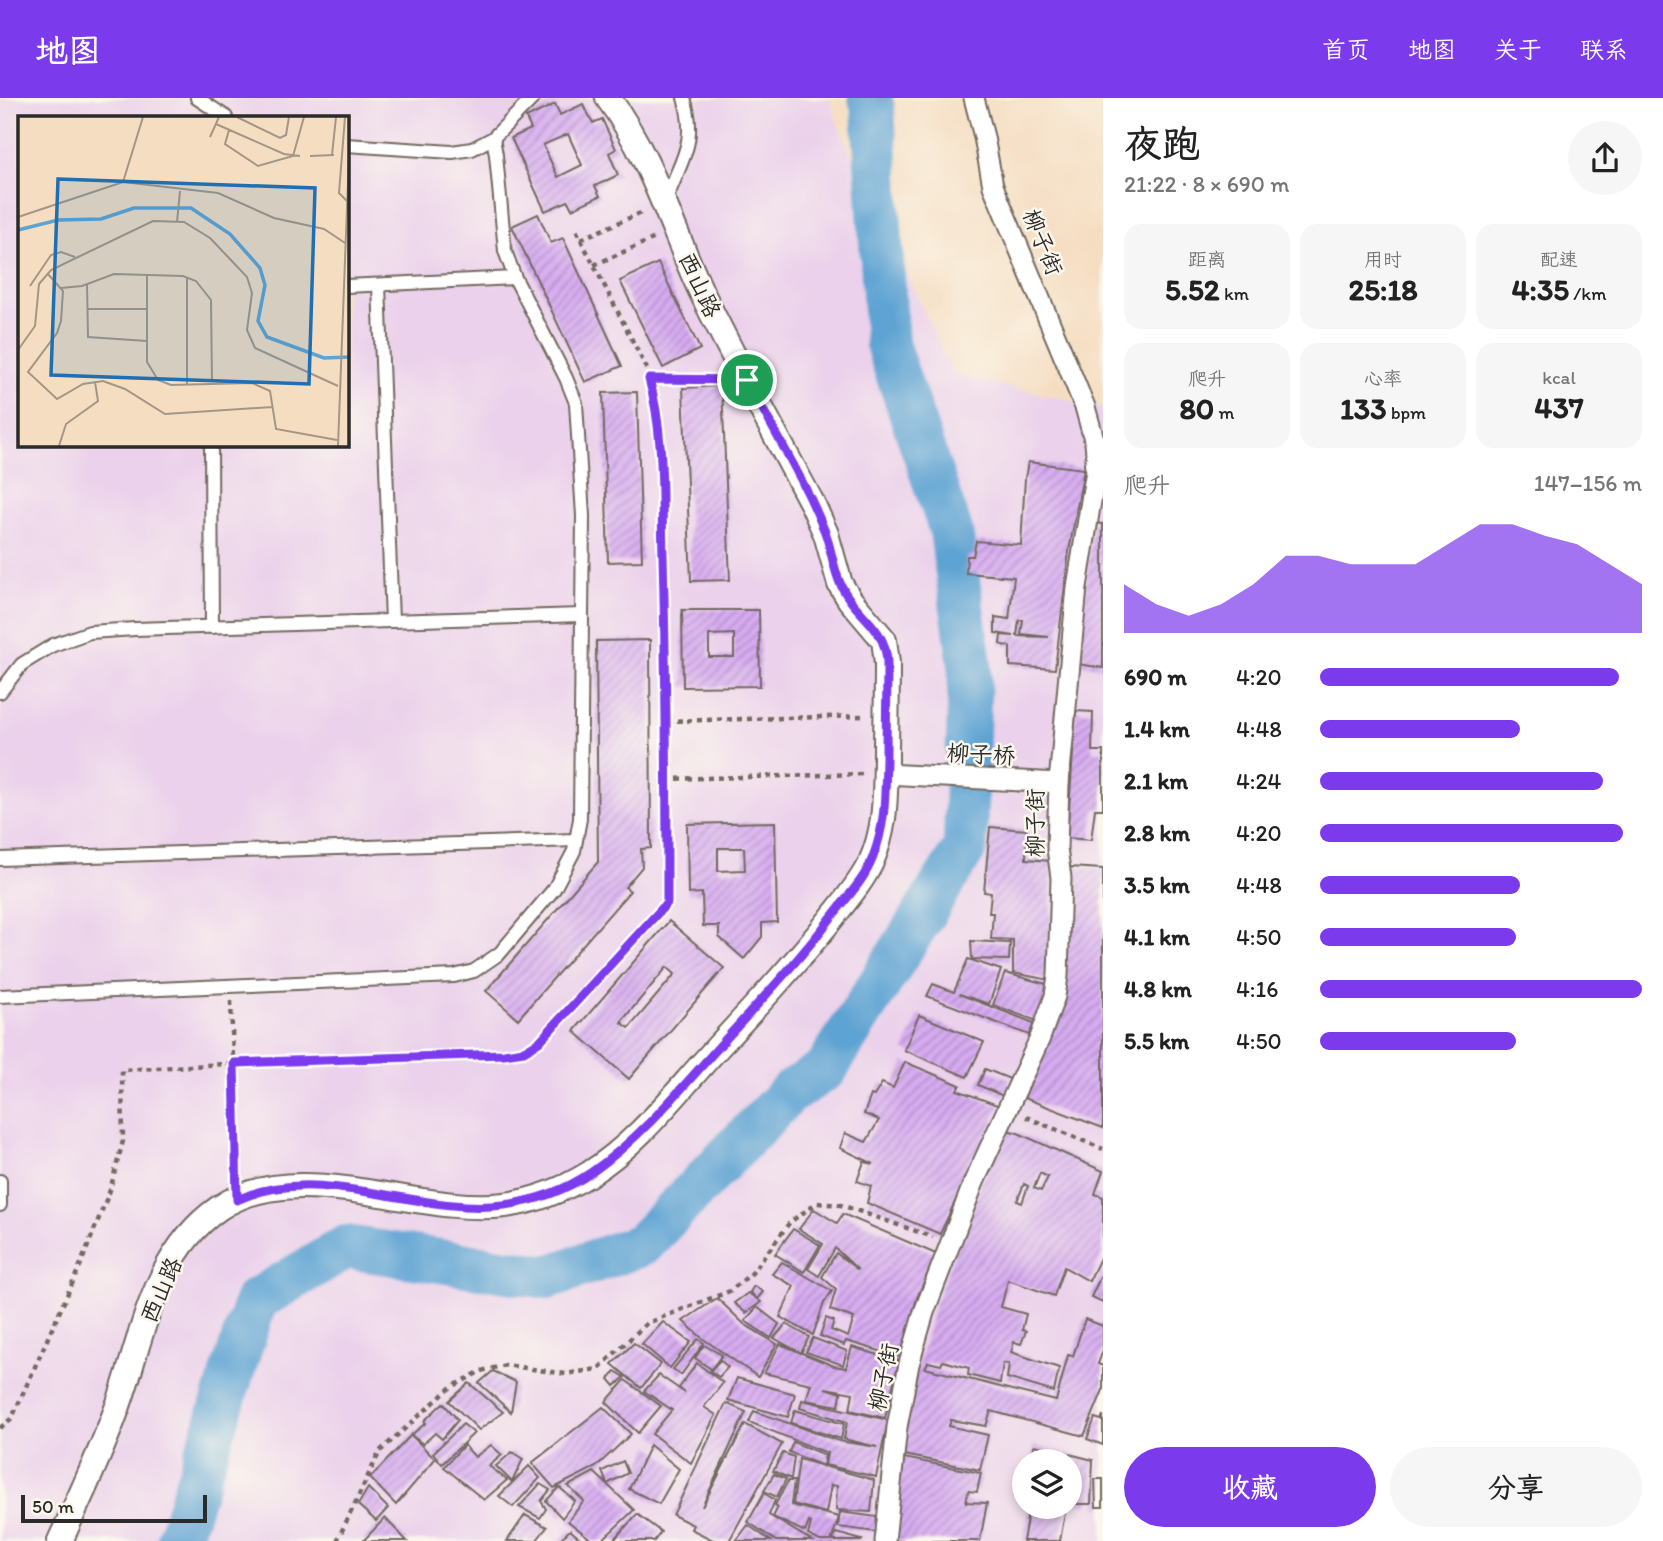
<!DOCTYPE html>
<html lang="zh">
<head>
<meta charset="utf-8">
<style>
	body { margin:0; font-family:Itim,"LXGW WenKai TC",sans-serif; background:#f6f6f6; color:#222; height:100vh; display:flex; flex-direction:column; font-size:26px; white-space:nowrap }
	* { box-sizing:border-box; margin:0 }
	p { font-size:23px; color:#767676 }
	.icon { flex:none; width:38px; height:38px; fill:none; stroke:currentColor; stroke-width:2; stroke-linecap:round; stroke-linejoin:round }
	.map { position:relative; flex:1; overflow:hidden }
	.panel { display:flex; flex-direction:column; background:#fff; width:560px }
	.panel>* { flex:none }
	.fabs { position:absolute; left:1012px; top:1351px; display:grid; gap:14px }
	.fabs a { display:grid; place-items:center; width:70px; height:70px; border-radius:50%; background:#fff; box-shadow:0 4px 10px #0003; font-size:35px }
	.scale { position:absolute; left:21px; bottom:18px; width:186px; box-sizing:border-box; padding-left:7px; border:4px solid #2b2b2b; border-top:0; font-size:19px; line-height:24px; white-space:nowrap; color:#2b2b2b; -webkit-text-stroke:5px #fbf7ec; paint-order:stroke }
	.pin { position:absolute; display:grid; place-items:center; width:60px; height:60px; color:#fff; margin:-30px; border:4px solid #fff; border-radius:50%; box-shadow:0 2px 7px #0007 }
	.round { display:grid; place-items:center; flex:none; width:74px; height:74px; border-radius:37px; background:#f6f6f6 }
	.overview { display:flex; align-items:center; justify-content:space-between; height:119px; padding:0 21px }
	h1 { font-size:38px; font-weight:800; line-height:52px }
	.stats { display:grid; grid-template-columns:repeat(3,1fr); gap:10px; height:119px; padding:7px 21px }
	.stats div { display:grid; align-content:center; border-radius:18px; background:#f6f6f6; text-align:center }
	.stats b { font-size:30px; font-weight:800 }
	.stats small { font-size:19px; font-weight:400 }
	.stats p { font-size:19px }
	.chart { height:196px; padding:14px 21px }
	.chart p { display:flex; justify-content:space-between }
	.chart svg { width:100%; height:126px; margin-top:7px; fill:#7c3aed; opacity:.7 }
	.cta { display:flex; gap:14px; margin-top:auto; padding:14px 21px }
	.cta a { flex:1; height:80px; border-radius:42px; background:#7c3aed; color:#fff; font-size:28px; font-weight:800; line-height:80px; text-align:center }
	.cta a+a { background:#f6f6f6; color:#222 }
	ul { padding:0 21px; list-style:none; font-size:23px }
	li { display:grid; grid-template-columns:112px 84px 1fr; align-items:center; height:52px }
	li i { height:18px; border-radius:9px; background:#7c3aed }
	header { display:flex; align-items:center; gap:42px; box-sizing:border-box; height:98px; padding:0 35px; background:#7c3aed; color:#fff }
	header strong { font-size:33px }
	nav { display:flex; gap:38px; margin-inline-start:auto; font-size:24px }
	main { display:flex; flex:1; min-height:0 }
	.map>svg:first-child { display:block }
</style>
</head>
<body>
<header>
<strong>地图</strong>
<nav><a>首页</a><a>地图</a><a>关于</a><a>联系</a></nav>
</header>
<main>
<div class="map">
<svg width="1103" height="1443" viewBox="0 0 1103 1443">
	<defs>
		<pattern id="building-hatch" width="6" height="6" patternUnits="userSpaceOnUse" patternTransform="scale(1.75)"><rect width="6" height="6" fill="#d7acf1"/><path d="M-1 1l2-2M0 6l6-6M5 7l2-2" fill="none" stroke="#af8cc3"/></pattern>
	</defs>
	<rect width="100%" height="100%" fill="#fbf7ec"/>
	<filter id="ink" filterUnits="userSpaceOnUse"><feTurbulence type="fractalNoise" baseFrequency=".0143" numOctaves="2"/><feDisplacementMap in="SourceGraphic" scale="14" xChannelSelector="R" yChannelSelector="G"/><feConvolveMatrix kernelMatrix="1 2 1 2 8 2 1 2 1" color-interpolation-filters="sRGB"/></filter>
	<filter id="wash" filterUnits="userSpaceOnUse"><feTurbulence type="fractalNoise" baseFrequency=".00686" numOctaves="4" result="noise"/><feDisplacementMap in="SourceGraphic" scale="28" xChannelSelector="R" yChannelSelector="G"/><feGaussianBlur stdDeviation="1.57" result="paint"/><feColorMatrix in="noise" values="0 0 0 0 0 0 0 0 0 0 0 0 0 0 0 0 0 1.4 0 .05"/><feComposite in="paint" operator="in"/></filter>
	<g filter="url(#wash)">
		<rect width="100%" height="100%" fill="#f5ddc1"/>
		<path fill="#ebd1eb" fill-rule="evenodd" d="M 0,0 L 829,0 L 839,30 L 953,276 L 1103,310 L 1103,1443 L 0,1443 ZM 19,19 L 346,19 L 346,346 L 19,346 ZM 1024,1363 L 1069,1363 L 1069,1409 L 1024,1409 Z"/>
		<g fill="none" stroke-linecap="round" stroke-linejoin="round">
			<polyline stroke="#5da3d3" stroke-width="44" points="178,1443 256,1202 346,1149 548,1179 641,1147 789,995 826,971 965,750 970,566 951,433 887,246 873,10 870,0"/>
		</g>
		<g id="blocks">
			<g fill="url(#building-hatch)" fill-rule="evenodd">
				<path d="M 555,6 L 560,17 L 583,6 L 593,25 L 602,21 L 616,51 L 609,55 L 618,77 L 595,88 L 600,98 L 572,111 L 568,103 L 545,113 L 511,40 L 531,31 L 526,20 ZM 568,36 L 582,67 L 558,79 L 543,47 Z"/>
				<polygon points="538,116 551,145 563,140 622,268 585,284 512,128"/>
				<polygon points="658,165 700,251 663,270 620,183"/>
				<polygon points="722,288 730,482 691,483 683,290"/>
				<polygon points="637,294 642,463 608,464 603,295"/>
				<path d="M 1028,364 L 1084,371 L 1069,453 L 1055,571 L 1010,568 L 1010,549 L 1000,546 L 1001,537 L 1014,538 L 995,535 L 995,519 L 1009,521 L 1014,479 L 966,475 L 967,458 L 973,458 L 976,443 L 1021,447 L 1025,380 ZM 1019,522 L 1023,522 L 1021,536 L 1049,539 L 1017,538 Z"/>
				<polygon points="1093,425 1103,426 1103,570 1078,566"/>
				<path d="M 682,512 L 759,512 L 760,588 L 683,589 ZM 734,536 L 734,559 L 709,559 L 709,537 Z"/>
				<polygon points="650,542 651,750 641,751 642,769 625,789 630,793 518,921 486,893 598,764 596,543"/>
				<polygon points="1076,613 1093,614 1092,653 1103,653 1103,711 1095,711 1091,742 1067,740"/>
				<path d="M 775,724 L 777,824 L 762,825 L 762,839 L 744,861 L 719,839 L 719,828 L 703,828 L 702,795 L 688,796 L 687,726 ZM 718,750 L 744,750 L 745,772 L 718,773 Z"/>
				<polygon points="990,729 1027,732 1026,761 1052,763 1050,882 1013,875 1013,842 991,841 993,815 989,815 991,795 984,794"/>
				<polygon points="1069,769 1103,771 1103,1030 1019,998 1048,938"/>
				<path d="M 669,823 L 724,870 L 629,981 L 574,933 ZM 667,869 L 675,876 L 629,930 L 621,924 Z"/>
				<polygon points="971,843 1010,845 1009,862 972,861"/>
				<polygon points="968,861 1001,872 989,906 959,896 1034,925 1029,937 927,898 933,886 954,894"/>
				<polygon points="1005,875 1050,887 1037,923 993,907"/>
				<polygon points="919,917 984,944 967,979 904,952"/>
				<polygon points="905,964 960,987 957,992 1000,1008 940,1136 867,1105 871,1088 857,1083 864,1064 874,1066 840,1050 845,1035 866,1044 879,1022 864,1016 871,997 874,998 882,985 893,990"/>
				<polygon points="985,971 1010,981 1003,998 978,987"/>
				<path d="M 1003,1031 L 1018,1035 L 1103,1073 L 1095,1096 L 1103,1099 L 1103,1154 L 1089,1183 L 1064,1169 L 1054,1198 L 1008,1182 L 1001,1209 L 1026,1216 L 1022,1232 L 1026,1233 L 1021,1246 L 1014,1244 L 1011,1254 L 1059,1270 L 1054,1294 L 1007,1280 L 1009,1266 L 1003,1265 L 1000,1285 L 968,1277 L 969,1270 L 943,1263 L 941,1267 L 928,1264 L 925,1270 L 1056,1303 L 1068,1257 L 1073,1258 L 1085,1221 L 1103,1228 L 1103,1252 L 1098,1266 L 1103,1268 L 1103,1292 L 1084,1338 L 991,1313 L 986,1328 L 951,1322 L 949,1328 L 988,1337 L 980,1372 L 899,1356 L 905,1317 L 935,1205 ZM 1040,1075 L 1048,1079 L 1041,1093 L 1034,1090 ZM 1024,1086 L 1028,1088 L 1022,1105 L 1017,1103 Z"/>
				<polygon points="814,1111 837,1125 843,1116 936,1156 917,1200 900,1259 846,1243 844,1247 820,1238 826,1220 834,1223 831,1232 848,1239 854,1220 830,1212 836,1191 822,1179 836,1155 858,1172 835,1150 819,1178 808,1171 823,1146 799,1131"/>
				<polygon points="793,1131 820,1147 804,1174 775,1156"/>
				<polygon points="782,1164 832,1193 824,1205 813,1237 780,1219 794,1188 772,1176"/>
				<polygon points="1103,1173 1103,1204 1091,1199"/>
				<polygon points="754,1188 763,1194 757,1201 761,1204 746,1215 734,1205 748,1195 757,1201 750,1194"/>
				<polygon points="717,1200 744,1226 777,1246 758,1279 702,1240 683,1223"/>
				<polygon points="757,1209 779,1226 771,1240 745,1223"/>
				<polygon points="663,1224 691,1244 670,1270 642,1246"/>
				<polygon points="786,1226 809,1239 801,1255 774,1240"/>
				<polygon points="813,1240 847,1253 843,1267 806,1254"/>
				<polygon points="698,1241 704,1245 681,1277 673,1271"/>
				<polygon points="634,1245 661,1266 641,1290 612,1266"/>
				<polygon points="780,1246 834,1268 846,1270 852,1249 899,1263 885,1320 850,1312 853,1295 825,1290 841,1295 839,1308 806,1302 811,1286 764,1275"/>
				<polygon points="704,1247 722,1257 711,1271 695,1260"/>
				<polygon points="720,1262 728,1269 719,1279 710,1273"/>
				<polygon points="697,1265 723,1285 704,1309 716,1317 691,1365 652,1336 672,1312 644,1293 659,1277 685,1295 679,1290"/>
				<polygon points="493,1273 516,1284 511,1314 479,1285"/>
				<polygon points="615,1273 625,1279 615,1288 609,1281"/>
				<polygon points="737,1280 795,1296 788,1319 728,1302"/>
				<polygon points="625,1282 661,1308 638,1335 606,1304"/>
				<polygon points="469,1285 503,1314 479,1332 449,1303"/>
				<polygon points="802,1302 888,1322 876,1379 825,1367 827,1355 749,1324 754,1313 839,1343 877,1349 844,1341 847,1324 800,1310"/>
				<polygon points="443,1305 458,1322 442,1341 435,1335 423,1346 411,1337 426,1325 424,1323"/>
				<polygon points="726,1305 746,1314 702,1409 745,1326 782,1346 729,1443 715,1443 691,1431 693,1427 673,1417"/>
				<polygon points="603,1309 631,1336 596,1369 554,1390 532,1365"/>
				<polygon points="795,1312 844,1326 841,1341 791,1325"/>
				<polygon points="1103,1317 1103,1347 1087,1341 1095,1320 1101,1322"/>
				<polygon points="463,1326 474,1335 442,1366 433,1355"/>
				<polygon points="411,1337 435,1361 396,1407 370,1380"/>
				<polygon points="793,1344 825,1357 823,1368 789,1354"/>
				<polygon points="464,1347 475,1359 491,1347 502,1357 489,1368 507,1382 484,1402 444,1369"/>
				<polygon points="650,1347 679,1371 659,1406 629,1391"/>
				<polygon points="1034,1347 1093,1362 1091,1406 1070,1406 1069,1363 1031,1363"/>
				<polygon points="512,1354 523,1361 512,1384 496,1368"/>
				<polygon points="783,1355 794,1359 791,1381 773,1373"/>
				<polygon points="899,1359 981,1375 977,1394 968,1393 966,1404 987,1405 980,1443 892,1443"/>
				<polygon points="799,1361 874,1382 871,1414 836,1412 837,1388 831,1387 826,1415 793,1406"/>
				<polygon points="623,1363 628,1375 607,1386 602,1373"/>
				<polygon points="529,1368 540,1380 513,1409 499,1398"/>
				<polygon points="594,1374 634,1412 601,1443 593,1443 568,1423 584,1403 568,1388"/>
				<polygon points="774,1376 786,1381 777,1399 764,1393"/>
				<polygon points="1095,1381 1103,1381 1103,1409 1096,1409"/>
				<polygon points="788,1383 794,1383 791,1407 839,1419 831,1443 820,1443 808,1437 811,1425 809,1424 805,1434 773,1419 778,1409 775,1407"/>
				<polygon points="540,1386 550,1392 541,1403 546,1411 540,1420 519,1409"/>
				<polygon points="559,1389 575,1403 562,1420 546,1403"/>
				<polygon points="368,1390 388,1410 376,1423 358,1407"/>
				<polygon points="764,1395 775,1402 769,1417 812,1443 776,1443 748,1424"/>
				<polygon points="1029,1409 1066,1409 1060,1443 1023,1443"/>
				<polygon points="840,1414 878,1419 876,1434 838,1429"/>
				<polygon points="637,1416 661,1434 654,1443 613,1443"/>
				<polygon points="525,1417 547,1429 536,1443 507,1443"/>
				<polygon points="385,1420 407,1443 363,1443"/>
				<polygon points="748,1427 771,1443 736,1443"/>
				<polygon points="570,1432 583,1443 558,1443"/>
				<polygon points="836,1435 862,1442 861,1443 833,1443"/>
			</g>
		</g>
	</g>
	<g filter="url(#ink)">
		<use href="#blocks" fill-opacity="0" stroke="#726960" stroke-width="2"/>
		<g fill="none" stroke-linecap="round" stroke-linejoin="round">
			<g stroke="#726960" stroke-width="16">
				<g id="service">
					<polyline points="197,0 226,19"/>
					<polyline points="346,47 452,54 472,51 493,40 533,0"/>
					<path d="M 665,106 C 678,65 699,47 684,0"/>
					<polyline points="379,187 392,523"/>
					<polyline points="346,188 515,180"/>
					<polyline points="211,346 212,529"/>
					<polyline points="0,594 22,566 53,547 90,534 135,531 582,517"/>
					<polyline points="0,761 576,742"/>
					<polyline points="0,898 454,878 474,873 500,855 554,791 574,753 580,721 583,418 576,305 566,280 515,180 505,153 496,57 493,40"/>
					<polyline points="0,1083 0,1107"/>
				</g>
			</g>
			<g stroke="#726960" stroke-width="23">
				<g id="pedestrian">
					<polyline points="885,676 1059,685"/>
					<polyline points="885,1443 897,1329 909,1266 924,1214 974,1084 1040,940 1055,898 1058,878 1061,780 1057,750 1059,685 1077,489 1097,366 1095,345 1085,309 993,88 984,39 974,0"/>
				</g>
			</g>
			<g stroke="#726960" stroke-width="28">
				<g id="minor">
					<polyline points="1097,366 1103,366"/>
					<path d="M 60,1443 C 79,1401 99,1359 115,1316 C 142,1245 151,1157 219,1110 C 298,1057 417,1118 505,1107 C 535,1103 563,1092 589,1076 C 639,1045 677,993 717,950 C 756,908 795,866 831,821 C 845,803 861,785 871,764 C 886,731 885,698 886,662 C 886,630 887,598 887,565 L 884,542 L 850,502 L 840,486 L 826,436 L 813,407 C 775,336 736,265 701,193 C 671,129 651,58 608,0"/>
				</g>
			</g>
			<g stroke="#726960" stroke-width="4.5" stroke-dasharray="5 5" stroke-linecap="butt">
				<polyline points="581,141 643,114"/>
				<polyline points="594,167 655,140"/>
				<polyline points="649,281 718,281"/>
				<polyline points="667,623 865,618"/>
				<polyline points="667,681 864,676"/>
				<polyline points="231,903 237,1076"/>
				<polyline points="1026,1019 1103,1051"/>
				<polyline points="0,1330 12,1320 80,1168 110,1092 123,1043 122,972 225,966 504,956 524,953 539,944 667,805 667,574 659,345 655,302 647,271 575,130"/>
				<polyline points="337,1443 380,1353 450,1290 481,1273 506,1267 566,1276 598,1271 647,1225 730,1193 752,1175 790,1124 817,1105 841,1107 933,1139"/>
			</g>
			<use href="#service" stroke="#fff" stroke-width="12"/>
			<use href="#pedestrian" stroke="#fff" stroke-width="19"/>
			<use href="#minor" stroke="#fff" stroke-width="24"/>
		</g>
	</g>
	<g fill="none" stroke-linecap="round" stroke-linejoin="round" filter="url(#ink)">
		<g stroke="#fff" stroke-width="14">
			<path id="route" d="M 649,281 L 747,282 C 773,332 804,381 825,434 C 831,450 833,469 840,485 C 854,518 886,526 887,565 C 887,597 886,629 886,661 C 885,697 886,725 873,759 C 865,781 848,798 834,816 C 803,857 769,894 734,932 C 689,981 646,1036 592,1074 C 566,1092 535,1103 504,1107 C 418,1118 320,1063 237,1102 L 234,965 L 504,956 L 524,953 L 539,944 L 667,805 C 667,689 666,573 663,457 C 661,399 665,337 649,281 Z"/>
		</g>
		<use href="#route" stroke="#7c3aed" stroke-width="9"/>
	</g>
	<g text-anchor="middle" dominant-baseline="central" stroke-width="5" stroke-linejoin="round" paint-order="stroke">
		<g font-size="23" fill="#2b2b2b" stroke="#fbf7ec">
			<text transform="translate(1043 144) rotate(68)">柳子街</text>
			<text transform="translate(700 187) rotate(65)">西山路</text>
			<text transform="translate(981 656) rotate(3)">柳子桥</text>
			<text transform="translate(1035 725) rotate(-90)">柳子街</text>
			<text transform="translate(161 1192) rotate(-66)">西山路</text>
			<text transform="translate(883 1279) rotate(-78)">柳子街</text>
		</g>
	</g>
	<g transform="translate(18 18)">
		<rect width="331" height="331" fill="#f5ddc1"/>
		<path fill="none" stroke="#5da3d3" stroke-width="3.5" d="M 0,114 L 40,104 L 83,103 L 116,92 L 173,92 L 212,118 L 242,152 L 247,169 L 240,205 L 249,221 L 306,242 L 331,241"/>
		<path fill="none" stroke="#a49685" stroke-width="2" d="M 219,1 L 262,22 L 268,19 L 271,1M 327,1 L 321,77 L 329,85M 198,8 L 266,38 L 282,40M 211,14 L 207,28 L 240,50 L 275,40 L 286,1M 192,21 L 201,1M 314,39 L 318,1M 292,40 L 316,39M 105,66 L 125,1M 0,101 L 105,66 L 200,77 L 256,102 L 306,113 L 327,127M 159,106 L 162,75M 29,157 L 45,175 L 43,205 L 39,217 L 10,256 L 39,283 L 65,268 L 85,265 L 107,273 L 147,298 L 254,291M 129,159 L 129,246 L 140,264 L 153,269 L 234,267 L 252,275 L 258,313 L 319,324M 69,168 L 70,221 L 129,225M 12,170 L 33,139 L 43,136 L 57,141M 43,172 L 64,170 L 96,158 L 165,160 L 178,165 L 193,184 L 194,266M 69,193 L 129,193M 0,234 L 17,210 L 21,168 L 33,154 L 135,105 L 166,106 L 192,122 L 229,161 L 234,177 L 229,214 L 237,232 L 320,270M 169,268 L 169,161M 41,330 L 48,308 L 80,285 L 77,266M 320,330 L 331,38"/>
		<path fill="#1f6fb2" fill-opacity="0.15" stroke="#1f6fb2" stroke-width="3.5" d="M 40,63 L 297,72 L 291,268 L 33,259 Z"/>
		<rect width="331" height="331" fill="none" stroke="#2b2b2b" stroke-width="3.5"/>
	</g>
</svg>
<div class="fabs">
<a><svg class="icon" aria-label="layers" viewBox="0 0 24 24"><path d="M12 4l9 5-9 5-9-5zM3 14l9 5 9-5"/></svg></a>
</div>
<div class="scale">50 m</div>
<div class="pin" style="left:747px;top:282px;background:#1e9e55"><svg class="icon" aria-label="arrive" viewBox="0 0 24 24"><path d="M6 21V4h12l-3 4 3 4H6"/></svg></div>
</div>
<section class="panel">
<div class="overview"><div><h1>夜跑</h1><p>21:22 · 8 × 690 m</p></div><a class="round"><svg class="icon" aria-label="share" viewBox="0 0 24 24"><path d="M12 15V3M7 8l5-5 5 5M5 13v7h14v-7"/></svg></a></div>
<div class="stats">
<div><p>距离</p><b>5.52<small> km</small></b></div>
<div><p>用时</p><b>25:18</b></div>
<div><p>配速</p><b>4:35<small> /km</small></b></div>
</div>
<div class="stats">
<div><p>爬升</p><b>80<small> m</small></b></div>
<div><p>心率</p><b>133<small> bpm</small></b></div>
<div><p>kcal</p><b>437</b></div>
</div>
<div class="chart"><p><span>爬升</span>147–156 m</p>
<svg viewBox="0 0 160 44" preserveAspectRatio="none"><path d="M0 44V27L10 34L20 38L30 34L40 27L50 17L60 17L70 20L80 20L90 20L100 13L110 6L120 6L130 10L140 13L150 20L160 27V44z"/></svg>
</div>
<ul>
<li><b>690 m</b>4:20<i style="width:93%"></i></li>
<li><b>1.4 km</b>4:48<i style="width:62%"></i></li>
<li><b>2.1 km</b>4:24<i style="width:88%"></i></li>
<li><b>2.8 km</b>4:20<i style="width:94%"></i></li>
<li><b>3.5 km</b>4:48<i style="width:62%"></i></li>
<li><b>4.1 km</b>4:50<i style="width:61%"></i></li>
<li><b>4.8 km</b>4:16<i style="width:100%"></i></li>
<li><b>5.5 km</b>4:50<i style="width:61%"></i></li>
</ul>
<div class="cta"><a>收藏</a><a>分享</a></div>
</section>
</main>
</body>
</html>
